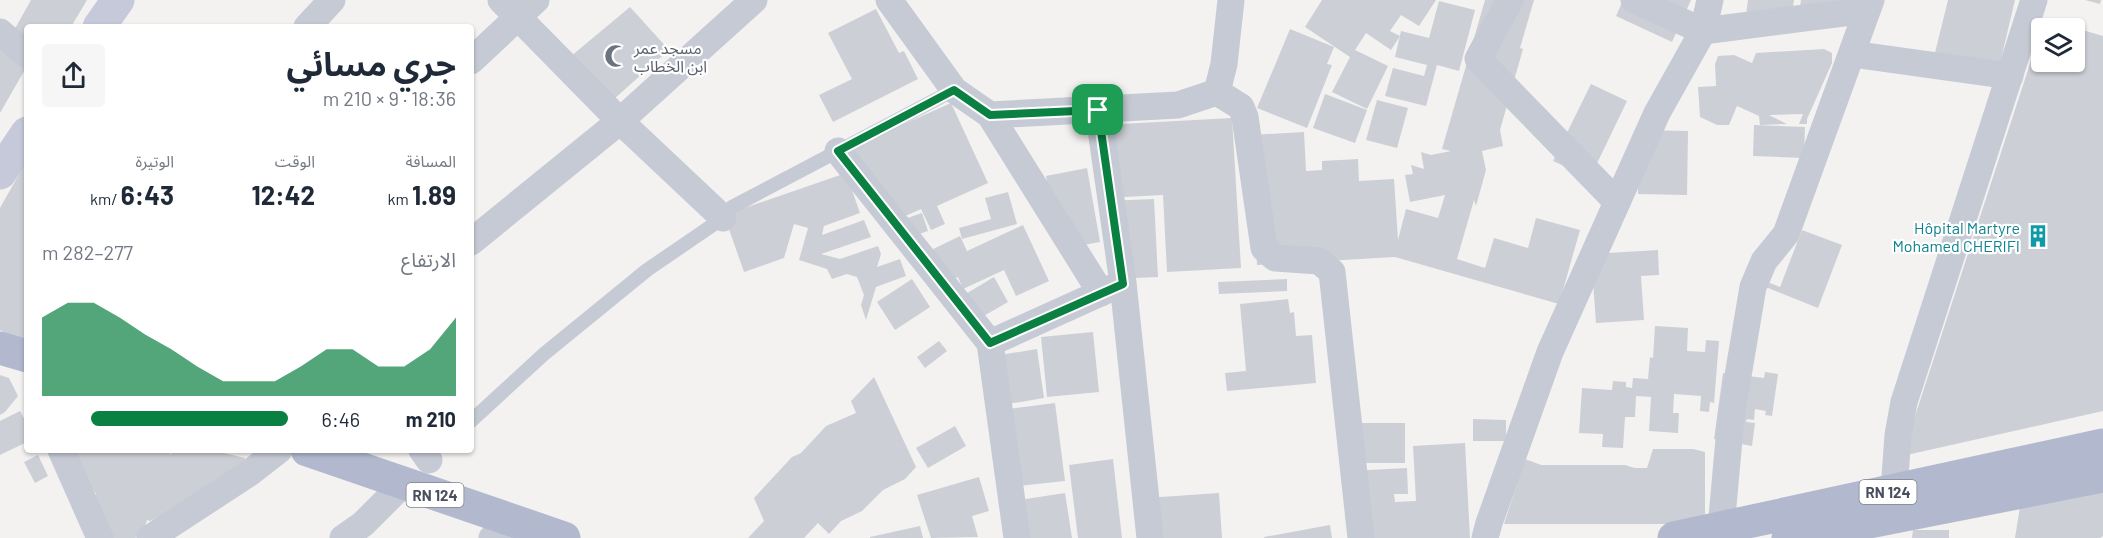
<!DOCTYPE html>
<html lang="ar">
<head>
<meta charset="utf-8">
<style>
	body { margin:0; font-family:Barlow,"Noto Sans Arabic",sans-serif; background:#f6f6f7; color:#1f2937; direction:rtl; height:100vh; display:flex; flex-direction:column; font-size:22px; white-space:nowrap }
	* { box-sizing:border-box; margin:0 }
	p { font-size:20px; color:#747a83 }
	.icon { flex:none; width:33px; height:33px; fill:none; stroke:currentColor; stroke-width:2; stroke-linecap:round; stroke-linejoin:round }
	.map { position:relative; flex:1; overflow:hidden; direction:ltr }
	.drawer { position:absolute; left:24px; top:24px; width:450px; height:429px; display:flex; flex-direction:column; background:#fff; border-radius:6px; box-shadow:0 2px 4px #0004; direction:rtl }
	.drawer>* { flex:none }
	.fabs { position:absolute; left:2031px; top:18px; display:grid; gap:12px }
	.fabs a { display:grid; place-items:center; width:54px; height:54px; border-radius:6px; background:#fff; box-shadow:0 2px 4px #0004; font-size:30px }
	.pin { position:absolute; display:grid; place-items:center; width:51px; height:51px; color:#fff; margin:-26px; border-radius:12px; box-shadow:0 3px 9px #0006 }
	.round { display:grid; place-items:center; flex:none; width:63px; height:63px; border-radius:6px; background:#f6f6f7 }
	.overview { display:flex; align-items:center; justify-content:space-between; height:102px; padding:0 18px }
	h1 { font-size:33px; font-weight:700; line-height:45px }
	.figures { display:grid; grid-template-columns:repeat(3,1fr); gap:9px; height:102px; padding:6px 18px }
	.figures div { display:grid; align-content:center }
	.figures b { font-size:26px; font-weight:700 }
	.figures small { font-size:16px; font-weight:400 }
	.figures p { font-size:16px }
	.chart { height:168px; padding:12px 18px }
	.chart p { display:flex; justify-content:space-between }
	.chart svg { width:100%; height:108px; margin-top:6px; fill:#0b8043; opacity:.7 }
	ul { padding:0 18px; list-style:none; font-size:20px }
	li { display:grid; grid-template-columns:96px 72px 1fr; align-items:center; height:45px }
	li i { height:15px; border-radius:8px; background:#0b8043 }
	.map>svg:first-child { display:block }
</style>
</head>
<body>
<div class="map">
<svg width="2103" height="538" viewBox="0 0 2103 538">
	<rect width="100%" height="100%" fill="#f3f2f1"/>
	<g fill="#cdcfd6">
		<polygon points="31,0 87,0 71,27 27,27 27,56 12,34"/>
		<polygon points="1322,0 1436,0 1419,26 1401,15 1390,31 1400,36 1391,50 1366,33 1355,50 1388,66 1367,109 1332,92 1350,57 1305,27"/>
		<polygon points="1485,0 1534,0 1520,48 1523,49 1500,130 1503,146 1482,151 1486,170 1476,206 1474,200 1457,259 1485,268 1494,238 1528,248 1536,218 1580,230 1559,304 1395,257 1257,265 1250,135 1304,132 1306,171 1322,170 1322,161 1358,159 1359,181 1394,179 1398,240 1406,209 1438,218 1445,195 1410,202 1405,175 1413,174 1411,165 1424,169 1421,152 1431,155 1451,151 1442,149"/>
		<polygon points="1623,0 1691,0 1672,42 1616,16"/>
		<polygon points="1748,0 1794,0 1790,29 1745,23"/>
		<polygon points="1801,0 1837,0 1835,17 1799,12"/>
		<polygon points="1948,0 2015,0 1996,80 1932,65"/>
		<polygon points="2085,0 2101,0 2100,4"/>
		<polygon points="1439,1 1475,10 1459,71 1437,65 1426,106 1385,96 1393,68 1424,76 1427,65 1395,57 1401,31 1429,38"/>
		<polygon points="630,7 669,50 605,107 564,62"/>
		<polygon points="876,9 899,53 904,51 918,79 833,122 819,95 852,79 828,33"/>
		<polygon points="2045,19 2103,36 2103,411 1902,456 2041,30 2042,62 2074,62 2074,28 2042,28"/>
		<polygon points="1290,29 1334,47 1327,64 1332,65 1307,128 1257,108"/>
		<polygon points="0,49 27,66 0,113"/>
		<polygon points="1824,49 1832,53 1832,63 1807,119 1807,124 1799,124 1803,114 1769,115 1787,124 1760,125 1759,116 1737,106 1729,125 1717,125 1700,117 1698,87 1716,86 1715,64 1718,56 1734,55 1752,63 1756,53"/>
		<polygon points="1591,84 1627,101 1590,178 1553,161"/>
		<polygon points="1325,94 1367,110 1355,143 1313,128"/>
		<polygon points="1377,100 1408,108 1397,148 1366,140"/>
		<polygon points="951,103 988,183 937,206 945,224 931,230 921,209 881,227 846,150"/>
		<polygon points="1232,118 1241,268 1167,272 1163,195 1106,198 1102,125"/>
		<polygon points="1754,125 1805,127 1804,158 1753,156"/>
		<polygon points="1639,130 1688,131 1687,195 1638,194"/>
		<polygon points="27,160 27,334 22,343 0,330 0,208"/>
		<polygon points="1087,168 1100,242 1067,248 1054,222 1046,176"/>
		<polygon points="846,173 860,213 824,226 822,235 864,220 871,237 821,254 840,259 878,246 881,254 877,267 900,259 906,276 876,287 866,320 861,305 864,295 857,277 847,274 832,279 827,269 799,260 808,228 794,224 784,258 744,272 724,215"/>
		<polygon points="1008,192 1017,224 962,239 959,228 991,219 985,198"/>
		<polygon points="1154,199 1158,277 1109,279 1106,201"/>
		<polygon points="922,213 928,231 899,241 893,223"/>
		<polygon points="1023,225 1049,281 1016,296 1004,270 963,289 958,277 937,287 921,255 960,236 967,251"/>
		<polygon points="1802,230 1842,245 1818,308 1758,284 1760,279 1780,287"/>
		<polygon points="1658,250 1659,275 1641,276 1644,320 1596,323 1591,254"/>
		<polygon points="994,277 1008,302 968,325 954,301"/>
		<polygon points="912,279 930,307 895,330 877,302"/>
		<polygon points="1287,279 1287,291 1219,294 1218,282"/>
		<polygon points="1288,299 1290,313 1294,312 1296,336 1312,335 1316,383 1227,391 1225,373 1246,371 1240,304"/>
		<polygon points="1655,326 1688,328 1687,351 1705,352 1706,340 1719,341 1714,403 1710,402 1709,412 1700,411 1701,396 1674,394 1673,413 1679,413 1678,433 1649,431 1651,397 1636,396 1635,417 1625,417 1623,448 1602,447 1603,434 1579,433 1582,388 1612,390 1613,381 1626,382 1626,387 1632,388 1633,378 1648,379 1650,357 1653,358"/>
		<polygon points="1093,332 1099,392 1047,397 1041,337"/>
		<polygon points="939,341 947,351 925,368 917,357"/>
		<polygon points="1037,349 1044,398 1002,405 994,356"/>
		<polygon points="1765,372 1778,374 1772,416 1765,415 1766,411 1755,409 1754,420 1747,419 1746,422 1755,423 1752,446 1714,439 1723,373 1764,378"/>
		<polygon points="0,375 9,378 18,396 5,412 0,415"/>
		<polygon points="874,377 916,467 905,479 883,490 862,511 841,521 829,534 818,523 804,538 748,538 764,521 754,498 792,457 801,453 826,426 856,413 851,401"/>
		<polygon points="1055,403 1065,481 1008,487 999,410"/>
		<polygon points="20,411 27,424 27,442 0,455 0,421"/>
		<polygon points="1473,419 1506,420 1506,441 1473,441"/>
		<polygon points="1349,423 1405,423 1405,463 1348,463"/>
		<polygon points="955,426 966,446 928,468 916,448"/>
		<polygon points="1465,443 1470,538 1353,538 1350,471 1407,468 1408,494 1394,494 1395,502 1416,501 1413,446"/>
		<polygon points="1653,449 1693,449 1705,452 1705,524 1504,524 1525,459 1541,465 1625,465 1635,468 1647,468"/>
		<polygon points="67,450 168,450 170,454 180,450 211,450 245,458 240,479 150,521 147,520 143,534 135,538 107,538 92,507 96,493 85,490"/>
		<polygon points="38,455 48,476 35,483 24,462"/>
		<polygon points="1113,459 1122,538 1078,538 1069,465"/>
		<polygon points="979,477 989,511 972,516 978,537 931,538 917,495"/>
		<polygon points="2103,486 2103,536 2100,538 2015,538 2022,494"/>
		<polygon points="1065,493 1072,538 1017,538 1012,501"/>
		<polygon points="1219,493 1222,538 1149,538 1146,498"/>
		<polygon points="1330,525 1332,538 1264,538 1264,537"/>
		<polygon points="920,526 923,538 870,538 870,537"/>
		<polygon points="1913,530 1949,530 1949,538 1912,538"/>
	</g>
	<g fill="none" stroke-linecap="round" stroke-linejoin="round">
		<polyline stroke="#c5cad5" stroke-width="14" points="471,421 544,354 647,270 723,218 732,207 954,90"/>
		<g stroke="#c5cad5" stroke-width="27">
			<polyline points="501,0 620,121 723,218"/>
			<polyline points="889,0 954,90 990,115 1178,105 1217,92 1224,64 1231,0"/>
			<polyline points="1510,0 1478,59 1617,202"/>
			<polyline points="1634,0 1703,31 1867,10"/>
			<polyline points="307,27 332,0"/>
			<polyline points="0,32 27,55"/>
			<polyline points="1852,54 2010,76"/>
			<polyline points="471,61 536,0"/>
			<polyline points="1217,92 1241,107 1245,117 1264,248 1275,258 1319,261 1332,272 1361,538"/>
			<polyline points="1098,109 1123,283 1150,538"/>
			<polyline points="990,115 1101,293"/>
			<polyline points="838,151 990,343 1017,538"/>
			<polyline points="471,242 620,121 754,0"/>
			<polyline points="990,343 1116,286"/>
			<polyline points="61,450 100,538"/>
			<polyline points="422,450 429,460"/>
			<polyline points="1894,490 1898,435 1904,402 2034,0"/>
			<polyline points="1721,528 1731,417 1753,287 1764,261 1786,234 1871,0"/>
			<polyline points="150,538 248,474 279,450"/>
			<polyline points="343,538 363,524 403,484"/>
			<polyline points="492,538 511,521"/>
			<polyline points="1485,538 1489,523 1550,352 1657,113 1703,31 1710,0"/>
		</g>
		<g stroke="#c5c9d9" stroke-width="33">
			<polyline points="99,27 118,0"/>
			<polyline points="0,173 27,133"/>
		</g>
		<g stroke="#b2b9cf" stroke-width="33">
			<polyline points="0,348 27,356"/>
			<polyline points="307,450 564,538"/>
			<polyline points="1674,538 2103,445"/>
			<polyline points="1788,538 2103,476"/>
		</g>
	</g>
	<g fill="none" stroke-linecap="round" stroke-linejoin="round">
		<g stroke="#fff" stroke-width="12">
			<polygon id="route" points="954,90 990,115 1098,110 1123,284 990,343 838,151"/>
		</g>
		<use href="#route" stroke="#0b8043" stroke-width="8"/>
	</g>
	<defs>
		<g id="mosque-bare" transform="scale(1.8)"><path d="M3.5-4.9A6 6 0 1 0 3.5 4.9A5 5 0 1 1 3.5-4.9Z" fill="#6b7280" stroke="#fff" stroke-width="2.5" paint-order="stroke"/></g>
		<g id="building-bare" transform="scale(1.8)"><path d="M-4-6H4V6H1V3H-1V6H-4ZM-2.5-4.3h1.7v1.8h-1.7ZM.8-4.3h1.7v1.8H.8ZM-2.5-1h1.7V.8h-1.7ZM.8-1h1.7V.8H.8Z" fill="#0f9aa8" stroke="#fff" stroke-width="2.5" paint-order="stroke"/></g>
	</defs>
	<g fill-rule="evenodd">
		<use href="#mosque-bare" x="616" y="56"/>
		<use href="#building-bare" x="2038" y="236"/>
	</g>
	<g text-anchor="middle" dominant-baseline="central" stroke-width="4.5" stroke-linejoin="round" paint-order="stroke">
		<g fill="#fff" stroke="#80848e" stroke-width="1.5">
			<rect x="1859.5" y="480" width="57" height="24" rx="4.5"/>
			<rect x="406.5" y="483" width="57" height="24" rx="4.5"/>
		</g>
		<g font-size="15" font-weight="bold" fill="#494f5e">
			<text x="1888" y="492">RN 124</text>
			<text x="435" y="495">RN 124</text>
		</g>
		<g font-size="16" fill="#5b616d" stroke="#fff" text-anchor="start">
			<text x="634" y="47">مسجد عمر<tspan x="634" dy="18">ابن الخطاب</tspan></text>
		</g>
		<g font-size="16" fill="#0d838f" stroke="#fff" text-anchor="end">
			<text x="2020" y="227">Hôpital Martyre<tspan x="2020" dy="18">Mohamed CHERIFI</tspan></text>
		</g>
	</g>
</svg>
<div class="fabs">
<a><svg class="icon" aria-label="layers" viewBox="0 0 24 24"><path d="M12 4l9 5-9 5-9-5zM3 14l9 5 9-5"/></svg></a>
</div>
<div class="pin" style="left:1098px;top:110px;background:#1e9e55"><svg class="icon" aria-label="arrive" viewBox="0 0 24 24"><path d="M6 21V4h12l-3 4 3 4H6"/></svg></div>
<section class="drawer">
<div class="overview"><div><h1>جري مسائي</h1><p>18:36 · 9 × 210 m</p></div><a class="round"><svg class="icon" aria-label="share" viewBox="0 0 24 24"><path d="M12 15V3M7 8l5-5 5 5M5 13v7h14v-7"/></svg></a></div>
<div class="figures">
<div><p>المسافة</p><b>1.89<small> km</small></b></div>
<div><p>الوقت</p><b>12:42</b></div>
<div><p>الوتيرة</p><b>6:43<small> /km</small></b></div>
</div>
<div class="chart"><p><span>الارتفاع</span>277–282 m</p>
<svg viewBox="0 0 160 44" preserveAspectRatio="none"><path d="M0 44V12L10 6L20 6L30 12L40 19L50 25L60 32L70 38L80 38L90 38L100 32L110 25L120 25L130 32L140 32L150 25L160 12V44z"/></svg>
</div>
<ul>
<li><b>210 m</b>6:46<i style="width:80%"></i></li>
</ul>
</section>
</div>
</body>
</html>
